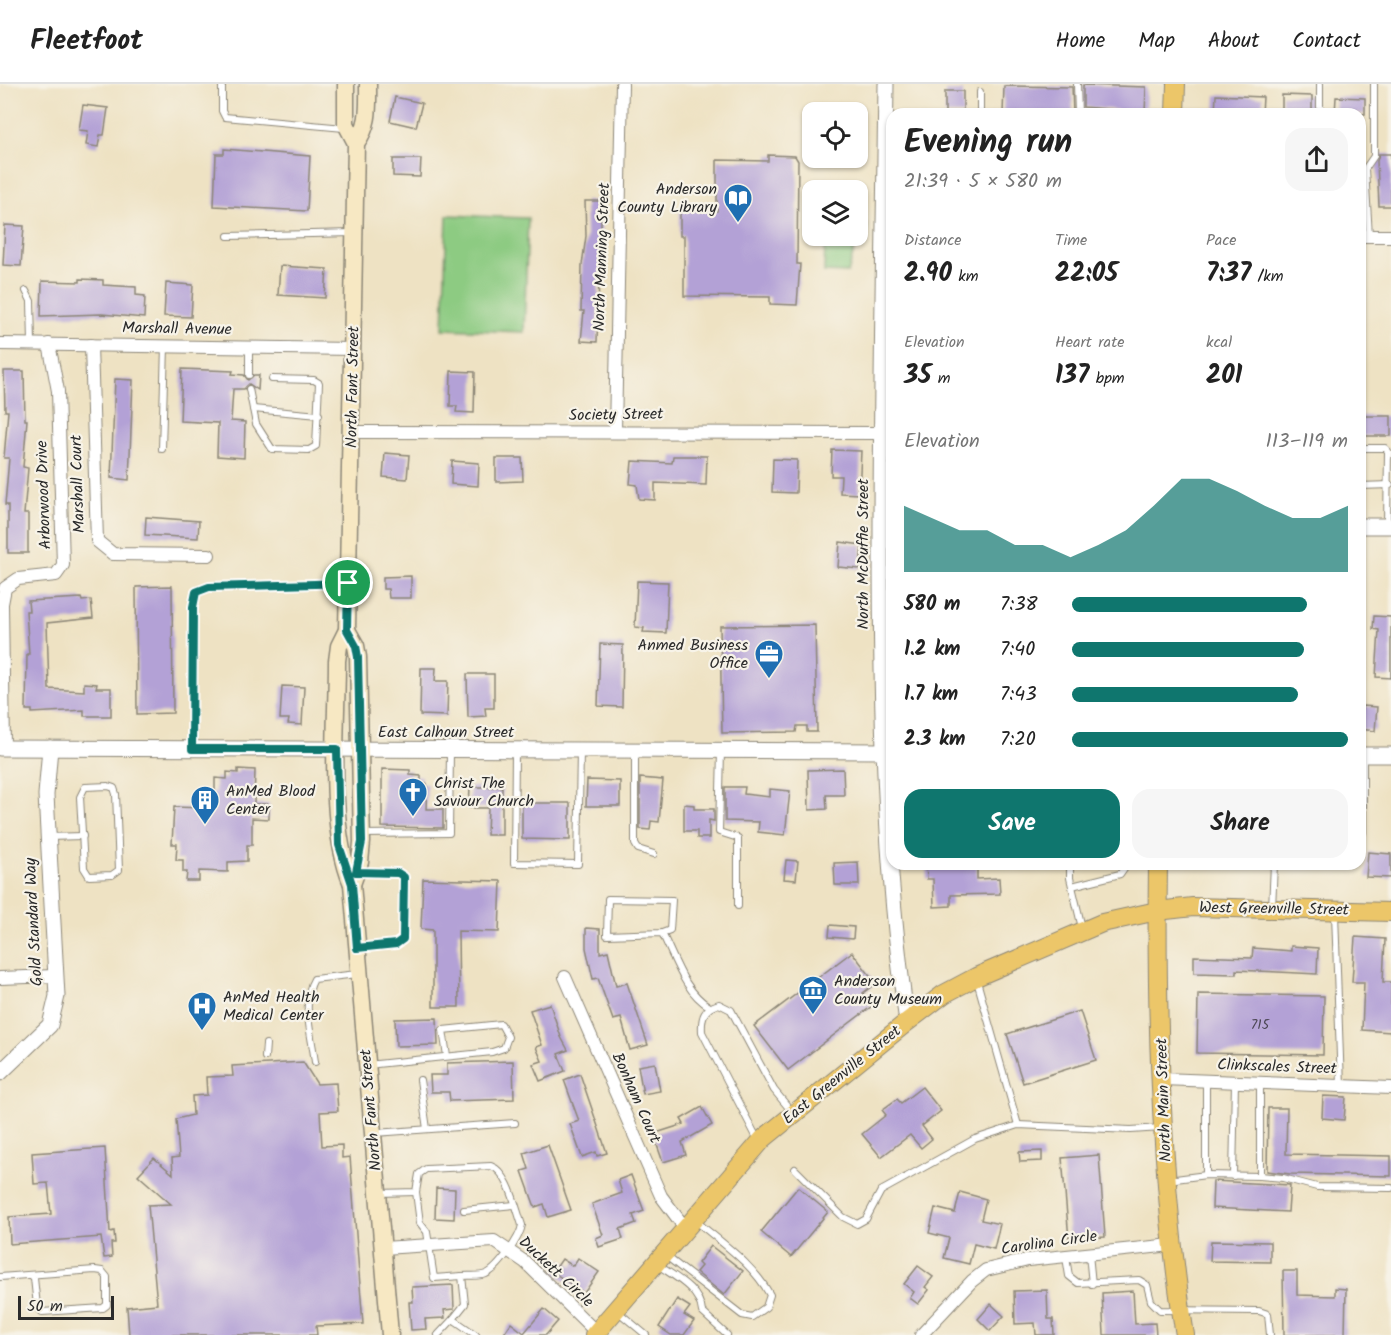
<!DOCTYPE html>
<html lang="en">
<head>
<meta charset="utf-8">
<style>
	body { margin:0; font-family:Kalam,sans-serif; background:#f6f6f6; color:#222; height:100vh; display:flex; flex-direction:column; font-size:22px; white-space:nowrap }
	* { box-sizing:border-box; margin:0 }
	p { font-size:20px; color:#767676 }
	.icon { flex:none; width:33px; height:33px; fill:none; stroke:currentColor; stroke-width:2; stroke-linecap:round; stroke-linejoin:round }
	.map { position:relative; flex:1; overflow:hidden }
	.details { position:absolute; left:886px; top:24px; width:480px; height:762px; display:flex; flex-direction:column; background:#fff; border-radius:18px; box-shadow:0 2px 4px #0004 }
	.details>* { flex:none }
	.buttons { position:absolute; left:802px; top:18px; display:grid; gap:12px }
	.buttons a { display:grid; place-items:center; width:66px; height:66px; border-radius:12px; background:#fff; box-shadow:0 2px 4px #0004; font-size:30px }
	.scale { position:absolute; left:18px; bottom:15px; width:96px; box-sizing:border-box; padding-left:6px; border:3px solid #2b2b2b; border-top:0; font-size:16px; line-height:21px; white-space:nowrap; color:#2b2b2b; -webkit-text-stroke:4px #f7f3e8; paint-order:stroke }
	.pin { position:absolute; display:grid; place-items:center; width:51px; height:51px; color:#fff; margin:-26px; border:3px solid #fff; border-radius:50%; box-shadow:0 2px 6px #0007 }
	.round { display:grid; place-items:center; flex:none; width:63px; height:63px; border-radius:18px; background:#f6f6f6 }
	.summary { display:flex; align-items:center; justify-content:space-between; height:102px; padding:0 18px }
	h1 { font-size:33px; font-weight:800; line-height:45px }
	.stats { display:grid; grid-template-columns:repeat(3,1fr); gap:9px; height:102px; padding:6px 18px }
	.stats div { display:grid; align-content:center }
	.stats b { font-size:26px; font-weight:800 }
	.stats small { font-size:16px; font-weight:400 }
	.stats p { font-size:16px }
	.chart { height:168px; padding:12px 18px }
	.chart p { display:flex; justify-content:space-between }
	.chart svg { width:100%; height:108px; margin-top:6px; fill:#0f766e; opacity:.7 }
	.cta { display:flex; gap:12px; margin-top:auto; padding:12px 18px }
	.cta a { flex:1; height:69px; border-radius:18px; background:#0f766e; color:#fff; font-size:24px; font-weight:800; line-height:69px; text-align:center }
	.cta a+a { background:#f6f6f6; color:#222 }
	ul { padding:0 18px; list-style:none; font-size:20px }
	li { display:grid; grid-template-columns:96px 72px 1fr; align-items:center; height:45px }
	li i { height:15px; border-radius:8px; background:#0f766e }
	header { display:flex; align-items:center; gap:36px; box-sizing:border-box; height:84px; padding:0 30px; background:#fff; border-bottom:2px solid #e0e0e0 }
	header strong { font-size:28px }
	nav { display:flex; gap:33px; margin-inline-start:auto; font-size:21px }
	.map>svg:first-child { display:block }
</style>
</head>
<body>
<header>
<strong>Fleetfoot</strong>
<nav><a>Home</a><a>Map</a><a>About</a><a>Contact</a></nav>
</header>
<div class="map">
<svg width="1391" height="1251" viewBox="0 0 1391 1251">
	<rect width="100%" height="100%" fill="#f7f3e8"/>
	<filter id="ink" filterUnits="userSpaceOnUse"><feTurbulence type="fractalNoise" baseFrequency=".0167" numOctaves="2"/><feDisplacementMap in="SourceGraphic" scale="12" xChannelSelector="R" yChannelSelector="G"/><feConvolveMatrix kernelMatrix="1 2 1 2 8 2 1 2 1" color-interpolation-filters="sRGB"/></filter>
	<filter id="wash" filterUnits="userSpaceOnUse"><feTurbulence type="fractalNoise" baseFrequency=".008" numOctaves="4" result="noise"/><feDisplacementMap in="SourceGraphic" scale="24" xChannelSelector="R" yChannelSelector="G"/><feGaussianBlur stdDeviation="1.35" result="paint"/><feColorMatrix in="noise" values="0 0 0 0 0 0 0 0 0 0 0 0 0 0 0 0 0 1.4 0 .05"/><feComposite in="paint" operator="in"/></filter>
	<g filter="url(#wash)">
		<rect width="100%" height="100%" fill="#eee2c3"/>
		<g fill="#8dcb82" stroke="#5c7b56" stroke-width="1.5">
			<polygon points="447,131 528,134 524,248 443,245"/>
			<polygon points="858,141 867,141 867,144 854,166 848,189 824,188 825,163 831,152 858,152"/>
		</g>
		<g id="blocks">
			<g fill="#b3a1d6">
				<polygon points="1083,1 1146,3 1145,30 1118,30 1118,26 1083,23"/>
				<polygon points="1004,2 1072,3 1073,30 1003,30"/>
				<rect x="945" y="7" width="18" height="23"/>
				<polygon points="1216,11 1263,13 1262,30 1215,30"/>
				<polygon points="1282,11 1312,12 1312,30 1282,30"/>
				<polygon points="395,13 422,19 416,43 390,37"/>
				<polygon points="1336,13 1365,14 1365,30 1335,30"/>
				<polygon points="83,21 108,24 104,51 100,51 98,63 86,61 88,47 79,46"/>
				<polygon points="224,65 310,72 307,127 214,122 216,70 224,70"/>
				<polygon points="1379,70 1391,70 1391,122 1379,122 1377,77"/>
				<polygon points="768,71 795,72 798,77 797,180 800,180 797,221 770,220 770,213 684,212 684,152 680,152 680,126 717,127 717,76 768,77"/>
				<polygon points="393,75 421,75 420,93 393,92"/>
				<polygon points="585,117 601,117 601,163 604,163 599,193 597,258 581,257 584,227 581,227 582,181 586,152"/>
				<polygon points="5,141 24,142 21,182 3,181"/>
				<polygon points="280,182 327,185 325,214 278,211"/>
				<polygon points="80,195 103,196 103,201 136,203 136,211 145,212 144,234 102,230 41,232 42,197 80,198"/>
				<polygon points="166,199 193,201 191,233 164,232"/>
				<polygon points="182,285 233,287 232,290 244,291 248,296 254,291 259,291 258,306 249,300 244,305 233,305 231,337 245,338 244,374 217,372 218,339 180,337"/>
				<polygon points="4,287 24,287 25,336 27,336 23,383 28,384 24,430 28,430 28,469 8,469 8,421 5,421 9,374 4,374 8,327 5,327"/>
				<polygon points="451,287 475,288 474,329 456,328 457,322 450,322"/>
				<polygon points="115,295 133,296 129,396 111,394"/>
				<rect x="1360" y="332" width="31" height="20"/>
				<polygon points="832,366 861,367 859,410 840,409 841,392 831,392"/>
				<polygon points="385,369 409,371 407,395 383,393"/>
				<polygon points="673,372 707,372 706,401 655,399 655,416 639,415 637,401 630,400 632,377 672,379"/>
				<polygon points="496,374 522,374 523,397 496,398"/>
				<polygon points="773,375 797,376 796,409 772,408"/>
				<polygon points="452,377 479,379 478,402 451,400"/>
				<polygon points="146,433 199,437 198,454 145,451"/>
				<polygon points="840,458 862,461 860,485 838,483"/>
				<polygon points="411,492 411,514 389,514 388,505 383,505 383,493"/>
				<polygon points="637,497 668,498 666,549 643,548 644,544 635,543"/>
				<polygon points="172,502 173,629 137,630 136,503"/>
				<polygon points="81,514 82,517 91,516 93,534 47,539 49,605 84,607 84,599 97,600 96,604 111,604 111,632 84,632 84,626 32,629 32,626 26,626 27,570 29,570 26,527 29,527 28,517"/>
				<polygon points="1374,532 1391,533 1391,594 1376,593 1379,546 1373,545"/>
				<polygon points="815,541 817,648 807,648 807,642 797,642 796,648 722,649 720,542"/>
				<polygon points="600,560 623,561 622,623 598,622"/>
				<polygon points="421,584 436,584 435,597 448,597 447,632 420,631"/>
				<polygon points="467,590 494,590 494,624 485,624 486,632 468,633"/>
				<polygon points="282,602 304,603 302,641 288,640 289,635 280,635"/>
				<polygon points="1362,622 1377,623 1375,647 1360,645"/>
				<polygon points="238,685 255,686 254,720 269,720 269,735 252,734 252,761 247,761 247,777 228,778 228,788 199,787 199,797 186,797 187,788 183,788 183,776 176,776 177,760 172,760 174,723 205,724 206,708 215,708 215,694 227,695 227,688 238,689"/>
				<polygon points="382,685 410,686 410,691 421,692 421,700 427,700 426,725 443,725 443,744 382,743"/>
				<polygon points="843,685 844,711 826,711 827,725 809,726 808,686"/>
				<polygon points="640,694 663,696 659,738 651,737 650,746 640,745"/>
				<polygon points="587,696 620,697 620,722 586,722"/>
				<polygon points="470,703 502,703 502,751 487,751 488,724 469,724"/>
				<polygon points="725,703 745,703 744,710 770,713 770,705 790,707 785,751 758,748 759,738 725,737"/>
				<polygon points="522,719 570,719 570,756 522,755"/>
				<polygon points="684,720 694,721 694,725 714,725 714,737 709,736 709,754 697,754 697,747 684,747"/>
				<polygon points="1368,768 1391,770 1391,794 1366,793"/>
				<polygon points="786,776 798,777 796,796 784,795"/>
				<polygon points="858,778 859,801 835,801 834,779"/>
				<polygon points="926,780 977,780 977,795 999,794 1000,810 951,811 951,822 934,823 933,795 927,795"/>
				<polygon points="423,795 501,797 499,848 458,847 459,923 433,923 433,846 421,845"/>
				<polygon points="830,841 854,843 853,855 829,853"/>
				<polygon points="586,844 600,845 600,869 608,867 616,902 627,899 648,961 630,966 621,934 613,936 598,894 593,895 586,864"/>
				<polygon points="1355,853 1385,855 1383,898 1391,898 1391,948 1362,946 1364,898 1352,898"/>
				<polygon points="1291,862 1318,864 1317,890 1236,886 1236,890 1194,889 1194,872 1252,874 1253,864 1291,867"/>
				<polygon points="852,868 876,899 863,909 872,922 788,986 754,942"/>
				<polygon points="1198,910 1324,912 1323,971 1197,969"/>
				<polygon points="550,920 561,953 568,966 558,970 565,987 540,997 533,980 542,977 536,963 542,961 530,926"/>
				<polygon points="1080,927 1096,976 1023,999 1007,950"/>
				<polygon points="437,934 438,961 396,962 395,935"/>
				<polygon points="513,977 514,1015 450,1017 449,1008 431,1008 430,991 447,991 447,979"/>
				<polygon points="303,978 317,1000 336,999 338,1027 320,1028 322,1062 342,1061 342,1074 350,1073 363,1240 316,1242 317,1251 129,1251 127,1223 157,1220 148,1121 171,1120 138,1091 154,1074 173,1090 172,1074 179,1073 176,1035 193,1031 192,1012 207,1011 206,993 233,992 232,982"/>
				<polygon points="655,979 660,1007 643,1010 638,982"/>
				<polygon points="580,990 607,1069 597,1072 596,1068 582,1073 570,1040 579,1037 564,996"/>
				<polygon points="922,1003 941,1027 922,1042 932,1055 921,1064 910,1051 881,1073 862,1050 886,1031 882,1026 897,1015 901,1019"/>
				<polygon points="1323,1012 1346,1013 1344,1036 1322,1034"/>
				<polygon points="702,1023 712,1041 682,1058 686,1071 663,1078 653,1050 684,1040 681,1035"/>
				<polygon points="1268,1024 1287,1024 1286,1070 1391,1072 1391,1092 1290,1090 1267,1087"/>
				<polygon points="548,1061 571,1126 548,1133 544,1120 535,1123 522,1087 529,1085 524,1069"/>
				<polygon points="105,1064 110,1148 114,1147 115,1159 111,1159 112,1173 104,1174 101,1153 10,1160 9,1133 51,1130 48,1099 34,1100 32,1069"/>
				<polygon points="1042,1067 1042,1077 1020,1078 1019,1068"/>
				<polygon points="1099,1071 1105,1153 1069,1155 1062,1074"/>
				<polygon points="631,1091 644,1127 633,1131 636,1139 620,1145 623,1155 599,1163 596,1154 603,1151 592,1120 622,1109 618,1096"/>
				<polygon points="1213,1097 1290,1101 1288,1128 1212,1124"/>
				<polygon points="798,1103 828,1128 791,1173 761,1148"/>
				<polygon points="436,1104 455,1105 454,1135 435,1134"/>
				<polygon points="960,1108 986,1115 981,1136 1000,1140 994,1165 974,1160 969,1180 944,1174 949,1154 929,1149 935,1124 955,1129"/>
				<polygon points="1211,1157 1270,1158 1270,1178 1210,1177"/>
				<polygon points="711,1162 743,1187 724,1211 696,1188 701,1182 698,1179"/>
				<polygon points="578,1174 599,1188 584,1209 553,1188 562,1175 573,1182"/>
				<polygon points="918,1182 933,1193 925,1203 929,1206 918,1220 910,1214 914,1208 904,1200"/>
				<polygon points="1283,1187 1297,1187 1297,1211 1335,1212 1335,1204 1346,1205 1345,1251 1284,1251"/>
				<polygon points="453,1201 454,1225 444,1226 445,1234 425,1235 426,1245 411,1246 409,1218 413,1218 412,1203"/>
				<polygon points="1047,1206 1048,1235 1053,1235 1054,1251 1036,1251 1035,1239 1015,1240 1014,1207"/>
				<polygon points="1133,1207 1135,1240 1155,1239 1156,1251 1104,1251 1102,1209"/>
				<polygon points="677,1215 690,1223 684,1231 694,1237 684,1251 671,1251 659,1243"/>
				<polygon points="991,1220 1004,1232 990,1247 978,1235"/>
				<polygon points="544,1225 558,1237 546,1251 503,1251 511,1239 524,1249"/>
			</g>
		</g>
	</g>
	<g filter="url(#ink)">
		<use href="#blocks" fill-opacity="0" stroke="#8c8677" stroke-width="1.5"/>
		<g fill="none" stroke-linecap="round" stroke-linejoin="round">
			<g stroke="#8c8677" stroke-width="8">
				<g id="service">
					<polyline points="222,0 222,27 225,33 344,44"/>
					<polyline points="1077,0 1078,30"/>
					<polyline points="980,8 980,30"/>
					<polyline points="1320,30 1320,0"/>
					<polyline points="228,152 354,149"/>
					<polyline points="1369,152 1365,85 1374,72 1374,0"/>
					<polyline points="26,207 31,217 32,260"/>
					<polyline points="249,263 249,291"/>
					<polyline points="249,305 256,340 272,365 309,366 316,362 319,299 314,296 272,295"/>
					<polyline points="253,325 319,331"/>
					<polyline points="1360,364 1385,364 1388,367 1387,442"/>
					<polyline points="162,365 165,262"/>
					<polyline points="1360,402 1390,401"/>
					<polyline points="192,663 193,523 196,509 209,503 348,499"/>
					<polyline points="515,666 514,779 578,780 580,667"/>
					<polyline points="635,667 635,760 638,765 654,770"/>
					<polyline points="721,667 719,748 738,754 738,822"/>
					<polyline points="1363,671 1363,748"/>
					<polygon points="108,702 114,704 116,710 119,786 112,791 89,792 84,784 80,713 85,703"/>
					<polyline points="362,750 449,749 450,667"/>
					<polyline points="48,753 83,752"/>
					<polyline points="1070,780 1070,794 1082,844"/>
					<polyline points="357,788 398,789 404,793 403,855 396,860 357,864"/>
					<polyline points="1072,802 1120,790 1127,780"/>
					<polyline points="1272,824 1274,780"/>
					<polyline points="1335,829 1341,1002"/>
					<path d="M 662,849 L 670,846 L 672,816 L 608,815 L 607,851 L 662,849 C 675,875 685,909 710,923"/>
					<polyline points="977,897 1018,1041"/>
					<polyline points="265,973 266,960"/>
					<path d="M 315,978 C 312,954 301,917 314,895 L 357,890"/>
					<polyline points="367,981 492,968 504,964 508,953 501,940 443,946 447,972"/>
					<polyline points="420,996 427,1045"/>
					<polyline points="375,1049 515,1039"/>
					<path d="M 759,1058 L 702,948 C 701,933 704,924 719,920 L 731,926 L 774,1006 L 793,1029"/>
					<polyline points="795,1085 843,1133 857,1140 866,1135 881,1107 975,1055 1018,1041 1131,1046 1161,1044"/>
					<polyline points="1206,1091 1206,997"/>
					<polyline points="1233,1092 1235,998"/>
					<polyline points="1260,1092 1260,999"/>
					<polyline points="1168,1096 1206,1091 1260,1092 1283,1094 1317,1103 1391,1104"/>
					<polyline points="416,1108 420,1139 427,1148 434,1194 462,1192"/>
					<path d="M 379,1109 L 416,1108 L 419,1090 L 426,1085 L 491,1082 C 509,1088 516,1125 522,1141 C 520,1154 498,1185 486,1190 C 480,1193 469,1191 462,1192 L 465,1220 L 453,1235"/>
					<polyline points="464,1126 514,1121"/>
					<polyline points="1089,1170 1092,1200"/>
					<path d="M 666,1172 L 742,1231 L 752,1233 L 766,1223 L 770,1211 C 753,1180 723,1160 696,1137"/>
					<polyline points="1066,1173 1069,1192 1078,1199 1139,1196 1147,1201 1151,1217 1160,1226 1259,1227 1268,1230 1270,1251"/>
					<path d="M 658,1181 C 675,1193 700,1205 702,1228 L 727,1251"/>
					<polyline points="0,1193 95,1186 102,1187 107,1193 107,1221 103,1224 42,1228 37,1222 34,1194 31,1191"/>
					<polyline points="616,1226 646,1251"/>
					<polyline points="438,1251 453,1235 476,1251"/>
				</g>
			</g>
			<g stroke="#8c8677" stroke-width="14">
				<g id="minor">
					<polyline points="1360,152 1391,152"/>
					<polyline points="0,260 354,265"/>
					<polyline points="91,261 97,457 113,470 209,471"/>
					<polyline points="352,348 881,349"/>
					<polyline points="615,348 622,0"/>
					<polyline points="4,664 2,520 5,504 18,495 56,491 63,481 58,307 49,260"/>
					<polyline points="565,893 661,1112 685,1144"/>
					<polyline points="0,894 55,892"/>
					<polyline points="1162,995 1391,1004"/>
					<polyline points="383,1164 494,1157 525,1178 596,1248"/>
					<polyline points="921,1251 972,1197 986,1186 1028,1176 1172,1161"/>
				</g>
			</g>
			<g stroke="#8c8677" stroke-width="17">
				<g id="tertiary">
					<path d="M 886,0 C 884,153 881,305 881,458 C 881,618 884,779 907,938"/>
					<polyline points="1360,442 1391,442"/>
					<polyline points="0,664 892,667"/>
					<polyline points="1360,671 1391,671"/>
					<polyline points="0,989 50,941 57,912 46,711 50,664"/>
				</g>
			</g>
			<g stroke="#8c8677" stroke-width="19">
				<g id="secondary">
					<path d="M 346,0 L 346,40 L 356,59 L 347,546 L 339,562 L 337,577 C 337,642 327,741 352,800 L 390,1251"/>
					<path d="M 356,59 C 370,41 368,23 368,0"/>
					<polyline points="347,546 356,562 358,573 362,758 360,778 352,800"/>
				</g>
			</g>
			<g stroke="#8c8677" stroke-width="20">
				<g id="primary">
					<polyline points="1175,30 1176,0"/>
					<path d="M 1158,780 C 1156,933 1160,1101 1185,1251"/>
					<polyline points="594,1251 763,1055 907,938 944,910 976,893 1102,839 1157,827 1193,823 1391,828"/>
				</g>
			</g>
			<use href="#service" stroke="#fff" stroke-width="6"/>
			<use href="#minor" stroke="#fff" stroke-width="12"/>
			<use href="#tertiary" stroke="#fff" stroke-width="15"/>
			<use href="#secondary" stroke="#f7e8c3" stroke-width="16"/>
			<use href="#primary" stroke="#ecc669" stroke-width="18"/>
		</g>
	</g>
	<g fill="none" stroke-linecap="round" stroke-linejoin="round" filter="url(#ink)">
		<g stroke="#fff" stroke-width="12">
			<polygon id="route" points="348,499 347,546 356,562 358,573 362,758 356,788 398,789 404,793 403,855 396,860 357,864 352,800 339,761 337,665 192,665 193,523 196,508 209,503"/>
		</g>
		<use href="#route" stroke="#0f766e" stroke-width="8"/>
	</g>
	<defs>
		<g id="library-pin" transform="scale(1.5)"><path d="M0 17L-7.5 6A9.5 9.5 0 1 1 7.5 6Z" fill="#1f6fb2" stroke="#f7f3e8"/><path d="M-6-4Q-3-5.5-.7-3.5V5Q-3 3-6 4ZM6-4Q3-5.5 .7-3.5V5Q3 3 6 4Z" fill="#fff"/></g>
		<g id="office-pin" transform="scale(1.5)"><path d="M0 17L-7.5 6A9.5 9.5 0 1 1 7.5 6Z" fill="#1f6fb2" stroke="#f7f3e8"/><path d="M-6-3h4V-5.5h4V-3h4V5H-6ZM-1-4.5V-3h2v-1.5ZM-6 0V1H6V0Z" fill="#fff"/></g>
		<g id="church-pin" transform="scale(1.5)"><path d="M0 17L-7.5 6A9.5 9.5 0 1 1 7.5 6Z" fill="#1f6fb2" stroke="#f7f3e8"/><path d="M-1.2-6h2.4v3.5h3.3v2.4h-3.3V6h-2.4V-.1h-3.3v-2.4h3.3Z" fill="#fff"/></g>
		<g id="building-pin" transform="scale(1.5)"><path d="M0 17L-7.5 6A9.5 9.5 0 1 1 7.5 6Z" fill="#1f6fb2" stroke="#f7f3e8"/><path d="M-4-6H4V6H1V3H-1V6H-4ZM-2.5-4.3h1.7v1.8h-1.7ZM.8-4.3h1.7v1.8H.8ZM-2.5-1h1.7V.8h-1.7ZM.8-1h1.7V.8H.8Z" fill="#fff"/></g>
		<g id="museum-pin" transform="scale(1.5)"><path d="M0 17L-7.5 6A9.5 9.5 0 1 1 7.5 6Z" fill="#1f6fb2" stroke="#f7f3e8"/><path d="M0-6L6-3V-2H-6V-3ZM-5-1h2V3h-2ZM-1-1h2V3h-2ZM3-1h2V3H3ZM-6 4H6V6H-6Z" fill="#fff"/></g>
		<g id="hospital-pin" transform="scale(1.5)"><path d="M0 17L-7.5 6A9.5 9.5 0 1 1 7.5 6Z" fill="#1f6fb2" stroke="#f7f3e8"/><path d="M-5-5h3v3.5h4V-5h3V5h-3V1.5h-4V5h-3Z" fill="#fff"/></g>
	</defs>
	<g fill-rule="evenodd">
		<use href="#library-pin" x="738" y="114"/>
		<use href="#office-pin" x="769" y="570"/>
		<use href="#church-pin" x="413" y="708"/>
		<use href="#building-pin" x="205" y="716"/>
		<use href="#museum-pin" x="813" y="906"/>
		<use href="#hospital-pin" x="202" y="922"/>
	</g>
	<g text-anchor="middle" dominant-baseline="central" stroke-width="4.5" stroke-linejoin="round" paint-order="stroke">
		<g font-size="14" fill="#4d4856">
			<text x="1260" y="941">715</text>
		</g>
		<g font-size="16" fill="#2b2b2b" stroke="#f7f3e8" text-anchor="start">
			<text x="717" y="105" text-anchor="end">Anderson<tspan x="717" dy="18">County Library</tspan></text>
			<text x="748" y="561" text-anchor="end">Anmed Business<tspan x="748" dy="18">Office</tspan></text>
			<text x="434" y="699">Christ The<tspan x="434" dy="18">Saviour Church</tspan></text>
			<text x="226" y="707">AnMed Blood<tspan x="226" dy="18">Center</tspan></text>
			<text x="834" y="897">Anderson<tspan x="834" dy="18">County Museum</tspan></text>
			<text x="223" y="913">AnMed Health<tspan x="223" dy="18">Medical Center</tspan></text>
		</g>
		<g font-size="16" fill="#2b2b2b" stroke="#f7f3e8">
			<text transform="translate(602 173) rotate(-88)">North Manning Street</text>
			<text transform="translate(177 245) rotate(1)">Marshall Avenue</text>
			<text transform="translate(353 303) rotate(-89)">North Fant Street</text>
			<text transform="translate(616 331) rotate(-1)">Society Street</text>
			<text transform="translate(78 400) rotate(-92)">Marshall Court</text>
			<text transform="translate(44 411) rotate(-92)">Arborwood Drive</text>
			<text transform="translate(863 470) rotate(-90)">North McDuffie Street</text>
			<text x="446" y="648">East Calhoun Street</text>
			<text transform="translate(1274 825) rotate(1)">West Greenville Street</text>
			<text transform="translate(34 838) rotate(-93)">Gold Standard Way</text>
			<text transform="translate(1277 983) rotate(2)">Clinkscales Street</text>
			<text transform="translate(842 991) rotate(-39)">East Greenville Street</text>
			<text transform="translate(636 1014) rotate(66)">Bonham Court</text>
			<text transform="translate(1164 1016) rotate(-92)">North Main Street</text>
			<text transform="translate(371 1026) rotate(-95)">North Fant Street</text>
			<text transform="translate(1049 1159) rotate(-8)">Carolina Circle</text>
			<text transform="translate(556 1188) rotate(43)">Duckett Circle</text>
		</g>
	</g>
</svg>
<div class="buttons">
<a><svg class="icon" aria-label="locate" viewBox="0 0 24 24"><circle cx="12" cy="12" r="6"/><path d="M12 2v4M12 18v4M2 12h4M18 12h4"/></svg></a>
<a><svg class="icon" aria-label="layers" viewBox="0 0 24 24"><path d="M12 4l9 5-9 5-9-5zM3 14l9 5 9-5"/></svg></a>
</div>
<div class="scale">50 m</div>
<div class="pin" style="left:348px;top:499px;background:#1e9e55"><svg class="icon" aria-label="arrive" viewBox="0 0 24 24"><path d="M6 21V4h12l-3 4 3 4H6"/></svg></div>
<section class="details">
<div class="summary"><div><h1>Evening run</h1><p>21:39 · 5 × 580 m</p></div><a class="round"><svg class="icon" aria-label="share" viewBox="0 0 24 24"><path d="M12 15V3M7 8l5-5 5 5M5 13v7h14v-7"/></svg></a></div>
<div class="stats">
<div><p>Distance</p><b>2.90<small> km</small></b></div>
<div><p>Time</p><b>22:05</b></div>
<div><p>Pace</p><b>7:37<small> /km</small></b></div>
</div>
<div class="stats">
<div><p>Elevation</p><b>35<small> m</small></b></div>
<div><p>Heart rate</p><b>137<small> bpm</small></b></div>
<div><p>kcal</p><b>201</b></div>
</div>
<div class="chart"><p><span>Elevation</span>113–119 m</p>
<svg viewBox="0 0 160 44" preserveAspectRatio="none"><path d="M0 44V17L10 22L20 27L30 27L40 33L50 33L60 38L70 33L80 27L90 17L100 6L110 6L120 11L130 17L140 22L150 22L160 17V44z"/></svg>
</div>
<ul>
<li><b>580 m</b>7:38<i style="width:85%"></i></li>
<li><b>1.2 km</b>7:40<i style="width:84%"></i></li>
<li><b>1.7 km</b>7:43<i style="width:82%"></i></li>
<li><b>2.3 km</b>7:20<i style="width:100%"></i></li>
</ul>
<div class="cta"><a>Save</a><a>Share</a></div>
</section>
</div>
</body>
</html>
